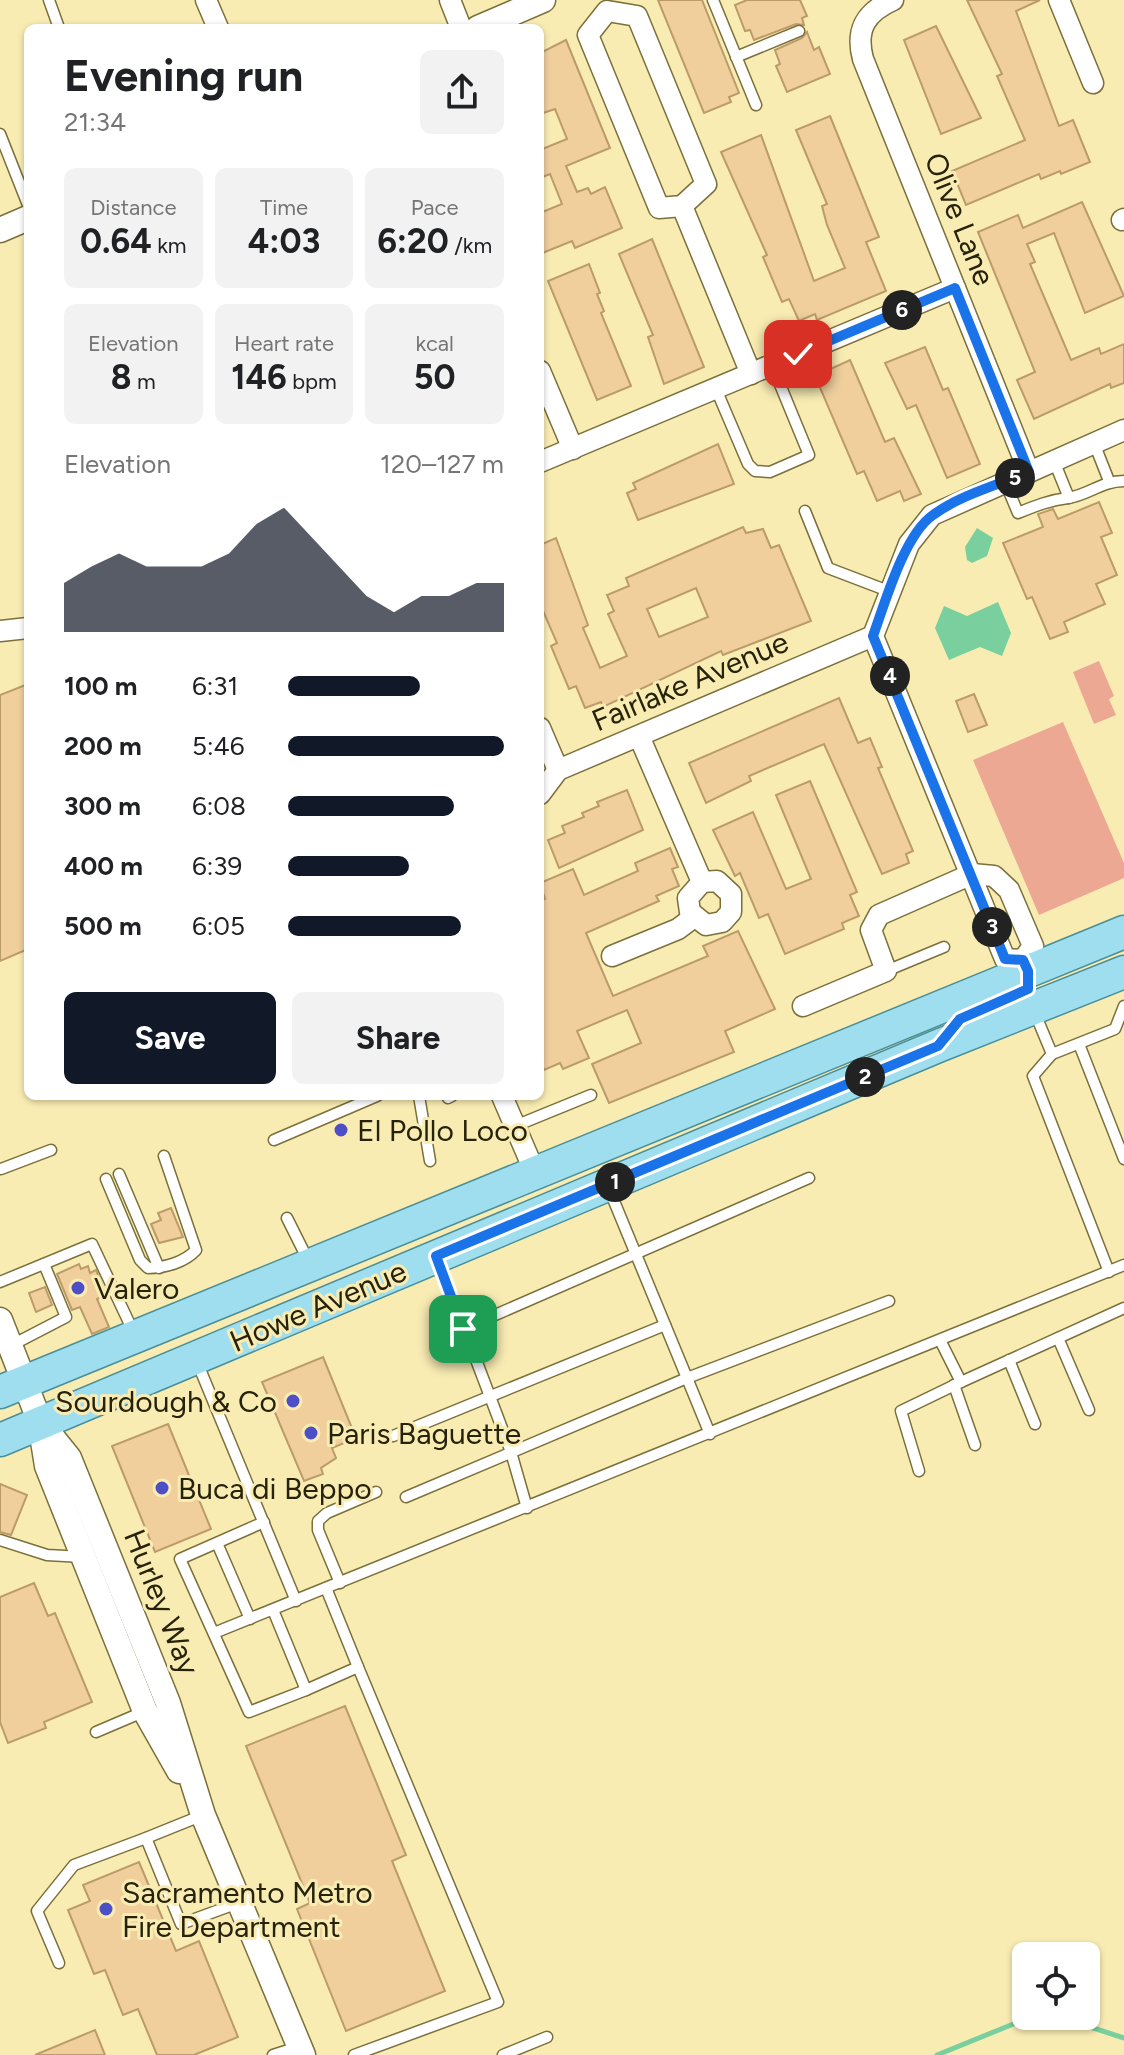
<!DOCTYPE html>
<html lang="en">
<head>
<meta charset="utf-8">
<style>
	body { margin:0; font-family:Figtree,sans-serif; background:#f2f2f2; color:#202124; height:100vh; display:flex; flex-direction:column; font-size:30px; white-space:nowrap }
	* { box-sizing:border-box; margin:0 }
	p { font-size:26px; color:#757577 }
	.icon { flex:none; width:44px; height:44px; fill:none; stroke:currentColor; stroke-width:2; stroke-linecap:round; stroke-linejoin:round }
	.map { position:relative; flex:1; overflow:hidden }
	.details { position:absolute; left:24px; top:24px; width:520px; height:1076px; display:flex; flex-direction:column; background:#fff; border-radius:12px; box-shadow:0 2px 6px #0004 }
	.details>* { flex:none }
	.fabs { position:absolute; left:1012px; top:1942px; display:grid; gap:16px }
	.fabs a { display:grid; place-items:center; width:88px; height:88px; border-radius:12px; background:#fff; box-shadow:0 2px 6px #0004; font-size:40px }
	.pin { position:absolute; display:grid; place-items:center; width:68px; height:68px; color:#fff; margin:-34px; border-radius:16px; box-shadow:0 4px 12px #0006 }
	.km { position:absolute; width:40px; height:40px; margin:-20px; border-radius:50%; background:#222; color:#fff; font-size:22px; line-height:40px; text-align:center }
	.round { display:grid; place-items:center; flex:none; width:84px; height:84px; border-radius:12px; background:#f2f2f2 }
	.headline { display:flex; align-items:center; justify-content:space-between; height:136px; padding:0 40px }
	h1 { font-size:44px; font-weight:700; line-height:60px }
	.figures { display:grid; grid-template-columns:repeat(3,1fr); gap:12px; height:136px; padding:8px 40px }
	.figures div { display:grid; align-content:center; border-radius:12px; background:#f2f2f2; text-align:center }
	.figures b { font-size:34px; font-weight:700 }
	.figures small { font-size:22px; font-weight:400 }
	.figures p { font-size:22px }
	.chart { height:224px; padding:16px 40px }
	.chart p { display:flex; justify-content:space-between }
	.chart svg { width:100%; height:144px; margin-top:8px; fill:#111827; opacity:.7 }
	.button { display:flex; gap:16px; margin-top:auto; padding:16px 40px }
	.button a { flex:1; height:92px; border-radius:12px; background:#111827; color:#fff; font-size:32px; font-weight:700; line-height:92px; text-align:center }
	.button a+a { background:#f2f2f2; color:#202124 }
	ul { padding:0 40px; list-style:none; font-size:26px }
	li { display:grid; grid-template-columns:128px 96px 1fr; align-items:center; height:60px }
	li i { height:20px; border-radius:10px; background:#111827 }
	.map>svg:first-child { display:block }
</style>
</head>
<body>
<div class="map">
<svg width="1124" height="2055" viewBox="0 0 1124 2055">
	<rect width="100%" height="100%" fill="#f9ecb3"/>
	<g fill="#eda894">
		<polygon points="1099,661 1114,696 1109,699 1116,715 1094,724 1073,672"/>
		<polygon points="1063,722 1124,863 1124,878 1039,915 973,760"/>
	</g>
	<g fill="#79d09e">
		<polygon points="977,528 993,538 987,556 972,563 967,560 965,547"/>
		<polygon points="998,602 1011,633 1002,656 980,647 949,660 935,628 944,606 967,616"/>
	</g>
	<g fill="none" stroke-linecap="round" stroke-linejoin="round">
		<g stroke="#79d09e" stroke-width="5">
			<polyline points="1036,2016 1084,2025 1124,2038"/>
			<polyline points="937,2055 1033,2016"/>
		</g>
	</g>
	<g fill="#f0cf9d" stroke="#bc9b6b" stroke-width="2" fill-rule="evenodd">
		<polygon points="658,0 702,0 739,93 729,97 731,102 704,113"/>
		<polygon points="747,0 800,0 807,16 802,18 804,25 796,24 754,40 750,30 745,31 735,5"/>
		<polygon points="967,0 1040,0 1016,11 1059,126 1073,120 1090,162 1061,174 1060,171 1041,179 1039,174 966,205 952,171 1025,140 997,76 1002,74"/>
		<polygon points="936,26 981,118 941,134 904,40"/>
		<polygon points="807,32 814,50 819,47 830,74 787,92 776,66 780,64 775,50 802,38"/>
		<polygon points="566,40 610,148 566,166 577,192 588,188 591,194 605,187 622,228 575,248 572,241 540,254 540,213 562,204 550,174 540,178 540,150 567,139 555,109 540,114 540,53"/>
		<polygon points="830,116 879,237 866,242 886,291 817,320 815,314 799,321 789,299 782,302 763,257 767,255 721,152 761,135 814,281 845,268 827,225 822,206 827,204 796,130"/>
		<polygon points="1082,202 1124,296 1085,313 1054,233 1027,244 1035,262 1030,264 1071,360 1099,348 1101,354 1124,344 1124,383 1111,388 1110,384 1034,419 1017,380 1035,372 978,232 1018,215 1023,228"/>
		<polygon points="652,239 704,367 664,384 648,337 653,335 619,254"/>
		<polygon points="589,264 600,293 597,294 604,311 601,313 631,386 597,400 548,281"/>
		<polygon points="925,347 943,390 948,388 980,464 947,478 916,405 907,409 885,363"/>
		<polygon points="850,360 885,442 894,438 921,494 904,501 900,491 877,501 864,471 857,474 815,376"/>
		<polygon points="718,444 734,484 638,520 627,493 636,489 633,483"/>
		<polygon points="1099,502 1112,533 1101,537 1117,575 1096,584 1105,604 1064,622 1068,632 1050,639 1032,597 1027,599 1003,543 1043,527 1038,514 1053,509 1058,519"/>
		<path d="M 743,527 L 746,533 L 763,529 L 771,548 L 779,545 L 811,621 L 723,655 L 721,651 L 603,707 L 601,702 L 585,708 L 576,686 L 569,689 L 551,646 L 557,643 L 540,604 L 540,545 L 556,538 L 588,625 L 583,628 L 600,668 L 627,656 L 608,614 L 614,611 L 607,595 L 629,586 L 626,578 ZM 696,588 L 708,617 L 659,637 L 647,609 Z"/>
		<polygon points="28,684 28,949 0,961 0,695"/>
		<polygon points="974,694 987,725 968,732 956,701"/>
		<polygon points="839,698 858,743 870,738 882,767 878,768 913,851 906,854 909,863 882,874 824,744 749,776 751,781 706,803 689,763"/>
		<polygon points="810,781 857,892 850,895 859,916 842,923 844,929 785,954 768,914 759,918 740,873 735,876 713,830 753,812 786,889 811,879 776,795"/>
		<polygon points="627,790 643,830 559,868 548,840 565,833 562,826 584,817 582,813 599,806 597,802"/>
		<polygon points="670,848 678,867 672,869 679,886 656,896 659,901 586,933 613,996 708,956 703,946 738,931 775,1009 725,1031 734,1052 609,1103 592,1064 641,1043 627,1010 577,1031 589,1058 563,1069 560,1063 544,1070 540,1061 540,901 545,899 540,883 573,869 584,895 638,871 635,863"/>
		<polygon points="171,1208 183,1237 159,1243 151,1224 161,1220 158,1213"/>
		<polygon points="79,1264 81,1269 88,1266 90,1273 96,1270 106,1295 97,1299 109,1327 92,1334 80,1307 72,1310 57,1274"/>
		<polygon points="45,1287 52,1305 36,1312 29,1293"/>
		<polygon points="323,1357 356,1438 332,1448 336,1458 321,1468 323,1474 304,1481 262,1382"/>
		<polygon points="168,1424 211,1529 155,1552 112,1446"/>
		<polygon points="0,1484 27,1495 11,1535 0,1532"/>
		<polygon points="34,1583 48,1616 55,1613 92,1702 44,1722 46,1728 8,1743 0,1722 0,1597"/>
		<polygon points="345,1706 406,1855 392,1861 445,1991 346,2031 297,1909 310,1903 246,1746"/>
		<polygon points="139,1862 176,1951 199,1941 238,2037 194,2055 157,2055 138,2009 123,2015 105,1970 94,1974 68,1910 90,1901 83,1885"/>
		<polygon points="95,2030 105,2055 35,2055"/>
	</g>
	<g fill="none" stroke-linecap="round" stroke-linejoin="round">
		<g stroke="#7b6f3a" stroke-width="13">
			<g id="service">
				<polyline points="49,0 59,28"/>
				<polyline points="713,0 756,105"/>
				<polyline points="736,57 799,31"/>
				<polyline points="0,134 28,205"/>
				<polyline points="716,389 748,464 755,471 770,472 809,455 772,365"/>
				<polyline points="1094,443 1109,481"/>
				<polyline points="1054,461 1069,498"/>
				<path d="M 1005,482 L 1018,513 C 1035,506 1050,500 1068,498 C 1088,495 1102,481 1124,481"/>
				<polyline points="805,511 828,568 891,592"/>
				<polyline points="886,971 944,947"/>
				<polyline points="1034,1011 1052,1054 1115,1029 1124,1006"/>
				<polyline points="1079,1044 1124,1159"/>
				<polyline points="1052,1054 1033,1076 1109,1272"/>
				<polyline points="419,1096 430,1161"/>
				<polyline points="448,1098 452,1096"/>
				<polyline points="515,1126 591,1095"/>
				<polyline points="274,1140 377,1096"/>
				<polyline points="1,1169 51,1150"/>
				<polyline points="119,1174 159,1268"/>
				<path d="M 106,1179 L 140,1260 L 148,1268 C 165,1268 185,1262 196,1250 L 164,1156"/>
				<polyline points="287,1218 308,1260"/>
				<polyline points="439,1262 511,1452 527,1508"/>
				<polyline points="0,1282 92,1244 134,1333"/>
				<polyline points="463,1329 809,1178"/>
				<polyline points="1058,1338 1089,1410"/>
				<polyline points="12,1345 66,1317 44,1264"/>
				<polyline points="1009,1360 1035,1424"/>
				<polyline points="197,1362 296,1601"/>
				<polyline points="961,1382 1124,1308"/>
				<polyline points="954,1385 975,1445"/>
				<polyline points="710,1434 687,1378 889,1301"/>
				<polyline points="393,1436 665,1325"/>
				<polyline points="919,1471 901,1411 961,1382 940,1340"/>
				<polyline points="406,1497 687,1378 609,1189"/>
				<polyline points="264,1522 180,1559 249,1712 306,1690 273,1610"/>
				<polyline points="0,1540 47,1555 83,1557"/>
				<polyline points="217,1543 250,1619"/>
				<polyline points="340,1583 318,1530 318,1521 327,1513 376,1492"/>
				<polyline points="214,1633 1124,1265"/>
				<polyline points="306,1690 358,1667 326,1588"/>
				<polyline points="96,1732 143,1712"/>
				<polyline points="146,1838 203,1815"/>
				<polyline points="59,1963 37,1911 74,1865 146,1838 181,1924 238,1903"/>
				<polyline points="273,2055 298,2047"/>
				<polyline points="354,2055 498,2002 358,1667"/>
				<polyline points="503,2055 547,2037"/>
			</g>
		</g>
		<g stroke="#7b6f3a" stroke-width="23">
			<g id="minor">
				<polyline points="206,0 218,28"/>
				<polyline points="450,0 461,28"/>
				<path d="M 893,0 C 866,12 855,29 863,59 L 1029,472"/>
				<polyline points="1059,0 1093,83"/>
				<polygon points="607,11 637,16 706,184 682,206 659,208 588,35"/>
				<polyline points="682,206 751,374"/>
				<polyline points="1122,220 1124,219"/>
				<polyline points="540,371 573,449"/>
				<polyline points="540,462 955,288"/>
				<polyline points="0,631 28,628"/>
				<polyline points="540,728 558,770"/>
				<polyline points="639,736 702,882 688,898 690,912 706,925 722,922 731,912 731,894 717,881 702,882"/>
				<polyline points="540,794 558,770 873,636"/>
				<polyline points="612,956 678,929 694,917"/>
				<polyline points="1023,960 1005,959 873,636 909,544 932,515 1124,430"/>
				<polyline points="803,1006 886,971 871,930 879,915 972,874 994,876 1009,890 1033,946 1023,960"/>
				<polyline points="502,1096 536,1175"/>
			</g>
		</g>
		<g stroke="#7b6f3a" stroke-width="27">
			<g id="tertiary">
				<polyline points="478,28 543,0"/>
				<polyline points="0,230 28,218"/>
				<polyline points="0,1320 40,1422 47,1466 145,1711 179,1771"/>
				<polyline points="40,1422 69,1458 168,1703 203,1815 303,2055"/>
			</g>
		</g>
		<g stroke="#4a8e98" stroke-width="35">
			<g id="primary">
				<polyline points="0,1392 1124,932"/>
				<polyline points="0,1440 938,1046 1124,972"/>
			</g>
		</g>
		<use href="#service" stroke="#fff" stroke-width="10"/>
		<use href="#minor" stroke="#fff" stroke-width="20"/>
		<use href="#tertiary" stroke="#fff" stroke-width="24"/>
		<use href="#primary" stroke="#9edeee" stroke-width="32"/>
	</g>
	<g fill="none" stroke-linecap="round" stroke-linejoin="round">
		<g stroke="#fff" stroke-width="16">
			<path id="route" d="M 463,1329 L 436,1256 L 938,1046 L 960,1019 L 1028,989 L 1028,971 L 1023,960 L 1005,959 L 873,636 C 885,603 904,535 933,515 C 960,495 998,485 1029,472 L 955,288 L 798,354"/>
		</g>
		<use href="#route" stroke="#1a73e8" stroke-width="10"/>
	</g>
	<g fill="#4e4fc6" stroke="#f9ecb3" stroke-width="3">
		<circle cx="341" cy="1130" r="8"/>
		<circle cx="78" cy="1288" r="8"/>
		<circle cx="293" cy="1401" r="8"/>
		<circle cx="311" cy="1433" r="8"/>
		<circle cx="162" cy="1488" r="8"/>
		<circle cx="106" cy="1909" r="8"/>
	</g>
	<g text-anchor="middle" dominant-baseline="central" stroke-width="6" stroke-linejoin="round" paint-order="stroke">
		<g font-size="30" fill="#27220c" stroke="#f9ecb3">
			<text transform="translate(960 219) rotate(68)">Olive Lane</text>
			<text transform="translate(690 681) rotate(-23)">Fairlake Avenue</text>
			<text transform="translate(318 1306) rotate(-23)">Howe Avenue</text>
			<text transform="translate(162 1602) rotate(68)">Hurley Way</text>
		</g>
		<g font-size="30" fill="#27220c" stroke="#f9ecb3" text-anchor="start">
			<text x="357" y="1130">El Pollo Loco</text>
			<text x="94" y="1288">Valero</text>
			<text x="277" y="1401" text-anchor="end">Sourdough &amp; Co</text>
			<text x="327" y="1433">Paris Baguette</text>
			<text x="178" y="1488">Buca di Beppo</text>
			<text x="122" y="1892">Sacramento Metro<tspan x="122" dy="34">Fire Department</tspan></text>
		</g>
	</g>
</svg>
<div class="fabs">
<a><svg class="icon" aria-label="locate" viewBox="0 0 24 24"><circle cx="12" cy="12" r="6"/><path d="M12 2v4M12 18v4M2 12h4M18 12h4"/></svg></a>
</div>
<div class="pin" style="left:463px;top:1329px;background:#1e9e55"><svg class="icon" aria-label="arrive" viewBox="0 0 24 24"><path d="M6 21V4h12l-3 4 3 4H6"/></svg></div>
<div class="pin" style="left:798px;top:354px;background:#d93025"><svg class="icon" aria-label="check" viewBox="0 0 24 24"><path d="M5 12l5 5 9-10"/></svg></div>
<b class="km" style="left:615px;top:1182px">1</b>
<b class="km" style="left:865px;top:1077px">2</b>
<b class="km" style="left:992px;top:927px">3</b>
<b class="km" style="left:890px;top:676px">4</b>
<b class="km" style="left:1015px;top:478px">5</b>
<b class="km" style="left:902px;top:310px">6</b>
<section class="details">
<div class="headline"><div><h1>Evening run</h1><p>21:34</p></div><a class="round"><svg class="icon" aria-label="share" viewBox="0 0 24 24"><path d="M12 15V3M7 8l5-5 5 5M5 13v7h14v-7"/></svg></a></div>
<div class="figures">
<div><p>Distance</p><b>0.64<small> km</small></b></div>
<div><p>Time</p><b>4:03</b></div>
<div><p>Pace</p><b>6:20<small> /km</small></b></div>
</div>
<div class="figures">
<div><p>Elevation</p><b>8<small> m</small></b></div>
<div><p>Heart rate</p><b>146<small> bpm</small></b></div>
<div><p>kcal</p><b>50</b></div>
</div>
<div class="chart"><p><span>Elevation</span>120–127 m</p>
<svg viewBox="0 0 160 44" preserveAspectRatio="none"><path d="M0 44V29L10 24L20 20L30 24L40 24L50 24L60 20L70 11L80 6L90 15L100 24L110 33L120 38L130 33L140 33L150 29L160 29V44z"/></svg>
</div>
<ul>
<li><b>100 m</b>6:31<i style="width:61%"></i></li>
<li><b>200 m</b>5:46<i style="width:100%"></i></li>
<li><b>300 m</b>6:08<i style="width:77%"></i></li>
<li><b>400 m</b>6:39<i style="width:56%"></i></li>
<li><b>500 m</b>6:05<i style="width:80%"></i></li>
</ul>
<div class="button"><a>Save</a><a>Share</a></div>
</section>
</div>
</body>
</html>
